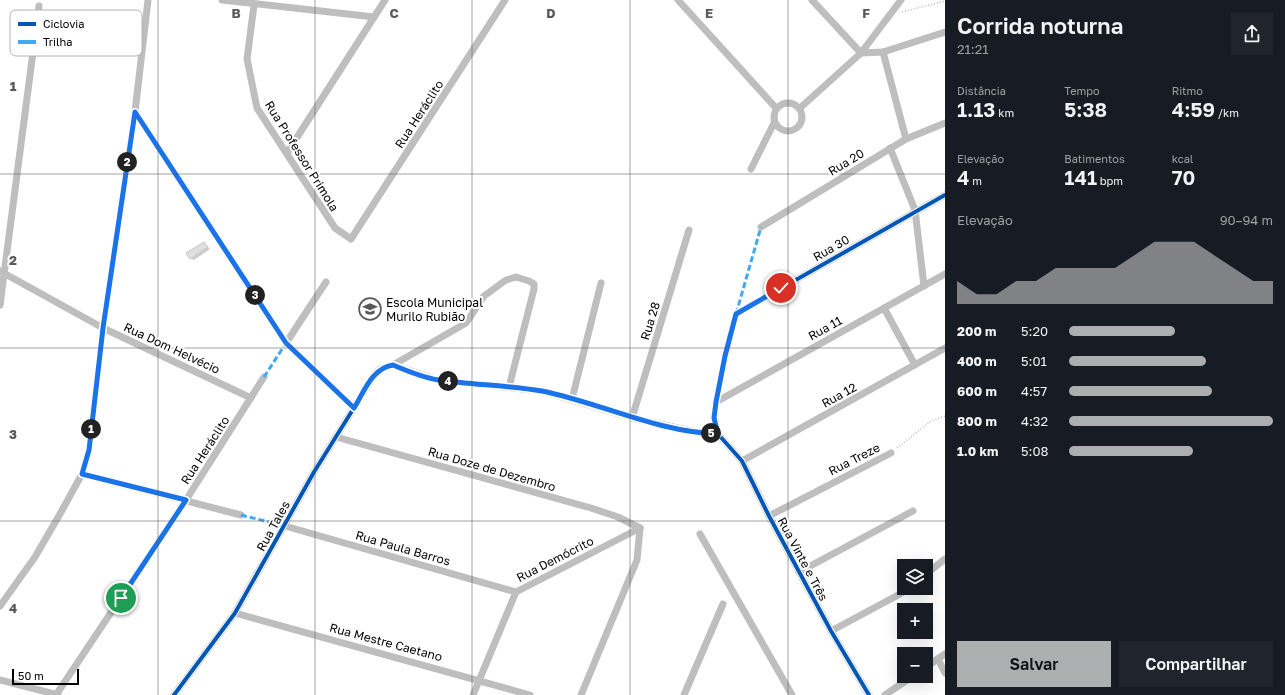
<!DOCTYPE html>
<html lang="pt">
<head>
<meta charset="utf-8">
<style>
	body { margin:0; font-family:"Golos Text",sans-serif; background:#20242c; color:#f1f3f6; height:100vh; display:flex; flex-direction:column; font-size:15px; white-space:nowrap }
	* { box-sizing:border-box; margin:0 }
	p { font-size:13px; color:#9ea1a6 }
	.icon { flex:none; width:22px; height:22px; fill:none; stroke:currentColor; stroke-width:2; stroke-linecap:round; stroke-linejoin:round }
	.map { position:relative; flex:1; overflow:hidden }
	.details { display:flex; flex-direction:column; background:#171b24; width:340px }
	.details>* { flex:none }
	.tools { position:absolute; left:897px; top:559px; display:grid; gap:8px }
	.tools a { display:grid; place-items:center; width:36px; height:36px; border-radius:0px; background:#171b24; box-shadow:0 4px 16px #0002; font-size:20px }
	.scale { position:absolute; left:12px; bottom:10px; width:67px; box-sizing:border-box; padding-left:4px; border:2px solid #000; border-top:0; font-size:11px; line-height:14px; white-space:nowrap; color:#000; -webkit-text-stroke:3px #fff; paint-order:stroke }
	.pin { position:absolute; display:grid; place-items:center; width:34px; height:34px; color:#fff; margin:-17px; border:2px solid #fff; border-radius:50%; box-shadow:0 1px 4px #0007 }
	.km { position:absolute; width:20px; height:20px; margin:-10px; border-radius:50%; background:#222; color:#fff; font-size:11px; line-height:20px; text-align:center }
	.round { display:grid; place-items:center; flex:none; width:42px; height:42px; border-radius:0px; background:#20242c }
	.summary { display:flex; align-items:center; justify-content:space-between; height:68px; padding:0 12px }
	h1 { font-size:22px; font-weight:600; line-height:30px }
	.figures { display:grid; grid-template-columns:repeat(3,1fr); gap:6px; height:68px; padding:4px 12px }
	.figures div { display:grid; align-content:center }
	.figures b { font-size:20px; font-weight:600 }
	.figures small { font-size:11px; font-weight:400 }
	.figures p { font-size:11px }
	.chart { height:112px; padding:8px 12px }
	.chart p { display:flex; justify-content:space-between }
	.chart svg { width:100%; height:72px; margin-top:4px; fill:#adaeaf; opacity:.7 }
	.button { display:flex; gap:8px; margin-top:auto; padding:8px 12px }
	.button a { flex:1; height:46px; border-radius:0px; background:#adaeaf; color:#111; font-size:16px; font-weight:600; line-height:46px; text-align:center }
	.button a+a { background:#20242c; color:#f1f3f6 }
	ul { padding:0 12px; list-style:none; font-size:13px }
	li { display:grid; grid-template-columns:64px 48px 1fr; align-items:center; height:30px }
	li i { height:10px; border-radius:5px; background:#adaeaf }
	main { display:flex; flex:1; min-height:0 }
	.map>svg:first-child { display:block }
</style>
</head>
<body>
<main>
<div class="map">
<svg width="945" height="695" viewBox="0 0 945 695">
	<rect width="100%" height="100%" fill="#fff"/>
	<polygon fill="#0003" points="204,243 210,249 194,260 190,258"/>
	<polygon fill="#dfdfdf" stroke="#c7c7c7" points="204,242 208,247 190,259 186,253"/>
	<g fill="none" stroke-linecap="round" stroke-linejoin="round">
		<g stroke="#b9b9b9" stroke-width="1.5" stroke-dasharray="1 2" stroke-linecap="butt">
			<polyline points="902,12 945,1"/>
			<polyline points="897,448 931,421 945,416"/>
		</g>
		<g stroke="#bebebe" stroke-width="7">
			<polyline points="222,0 374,17"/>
			<polyline points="678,0 776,108"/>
			<polyline points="812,0 861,53 883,52 945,32"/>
			<polyline points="254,5 247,59 257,108 335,228 351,239 505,0"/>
			<polyline points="883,52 906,139"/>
			<circle cx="788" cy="117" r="14"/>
			<polyline points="800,108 861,53 901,0"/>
			<polyline points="135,112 286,343 354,408"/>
			<polyline points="890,148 915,210 924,286"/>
			<polyline points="287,153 385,0"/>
			<polyline points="751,169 774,123"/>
			<polyline points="761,227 906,139 945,123"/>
			<polyline points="0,271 103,328 251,398"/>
			<polyline points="0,305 39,6"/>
			<polyline points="884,308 915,365"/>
			<polyline points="286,343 326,282"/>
			<polyline points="393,365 466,323 484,296 506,280 516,277 529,281 534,284 534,289 509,387"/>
			<polyline points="572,399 601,283"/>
			<polyline points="716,402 945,274"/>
			<polyline points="632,418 689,230"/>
			<polyline points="336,437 591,508 618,517 640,528"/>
			<polyline points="742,461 945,348"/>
			<polyline points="82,474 241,515"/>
			<polyline points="769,516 891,453"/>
			<polyline points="285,526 516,592"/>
			<polyline points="700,534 792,695"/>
			<polyline points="799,572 913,511"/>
			<polyline points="926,574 945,559"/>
			<polyline points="0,606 35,557 60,514 82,474 89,450 103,328 135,112 148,0"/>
			<polyline points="235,613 530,695"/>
			<polyline points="831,631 900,594 908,588"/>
			<polyline points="938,659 945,673"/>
			<polyline points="926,667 945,654"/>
			<polyline points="0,680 58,695"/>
			<polyline points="56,695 186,500 264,377"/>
			<polyline points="174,695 235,613 314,472 375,374 380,369 393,365 438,380 541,391 632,418 701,433 718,434"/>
			<polyline points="473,695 516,592 640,528"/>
			<polyline points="581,695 637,560 640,528"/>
			<polyline points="684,695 723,604"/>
			<polyline points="869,695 831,631 769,516 742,461 718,434 714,418 716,402 725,356 736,314 945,195"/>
			<polyline points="885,695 913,676"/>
		</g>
		<g stroke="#3fa9f5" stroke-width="3" stroke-dasharray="6 3" stroke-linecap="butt">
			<polyline points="736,314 761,227"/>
			<polyline points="264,377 286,343"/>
			<polyline points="241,515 285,526"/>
		</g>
		<g stroke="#fff" stroke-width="6">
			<g id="cycleway">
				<polyline points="174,695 235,613 314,472 375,374 380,369 393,365 438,380 541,391 632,418 701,433 718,434"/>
				<polyline points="869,695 831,631 769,516 742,461 718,434 714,418 716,402 725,356 736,314 945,195"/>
			</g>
		</g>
		<use href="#cycleway" stroke="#0057b8" stroke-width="4"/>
	</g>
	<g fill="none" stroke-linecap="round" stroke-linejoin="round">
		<g stroke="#fff" stroke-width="8">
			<path id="route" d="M 121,598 L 186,500 L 82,474 L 89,450 L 103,328 L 135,112 L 286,343 L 354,408 C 364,392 372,368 393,365 C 407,371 424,378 439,380 C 473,385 508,385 542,391 C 601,403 657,432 718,434 L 714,418 L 716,402 L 725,356 L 736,314 L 781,288"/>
		</g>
		<use href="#route" stroke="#1a73e8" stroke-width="5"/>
	</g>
	<path fill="none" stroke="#595959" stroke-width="1" stroke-opacity="0.55" d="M 158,0 L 158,695M 315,0 L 315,695M 472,0 L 472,695M 630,0 L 630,695M 788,0 L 788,695M 0,174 L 945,174M 0,348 L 945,348M 0,521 L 945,521"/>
	<defs>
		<g id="school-ring" transform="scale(1.15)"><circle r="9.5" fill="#fff" stroke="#595959" stroke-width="1.5"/><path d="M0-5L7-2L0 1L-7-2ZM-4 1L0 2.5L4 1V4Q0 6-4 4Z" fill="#595959"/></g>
	</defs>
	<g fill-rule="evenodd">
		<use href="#school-ring" x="370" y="309"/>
	</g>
	<g text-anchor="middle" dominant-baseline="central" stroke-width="4" stroke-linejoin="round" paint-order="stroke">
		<g font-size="12" fill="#000" stroke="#fff">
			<text transform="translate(419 114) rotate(-57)">Rua Heráclito</text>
			<text transform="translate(302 156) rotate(58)">Rua Professor Primola</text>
			<text transform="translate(846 162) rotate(-31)">Rua 20</text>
			<text transform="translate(831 248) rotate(-30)">Rua 30</text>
			<text transform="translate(650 321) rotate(-73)">Rua 28</text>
			<text transform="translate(825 328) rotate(-29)">Rua 11</text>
			<text transform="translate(172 348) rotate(25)">Rua Dom Helvécio</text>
			<text transform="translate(839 395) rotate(-29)">Rua 12</text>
			<text transform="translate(205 450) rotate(-57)">Rua Heráclito</text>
			<text transform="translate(854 459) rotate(-27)">Rua Treze</text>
			<text transform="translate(492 469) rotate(16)">Rua Doze de Dezembro</text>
			<text transform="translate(273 526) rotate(-61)">Rua Tales</text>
			<text transform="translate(403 548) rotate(16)">Rua Paula Barros</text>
			<text transform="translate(555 559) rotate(-27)">Rua Demócrito</text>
			<text transform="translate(803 559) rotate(62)">Rua Vinte e Três</text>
			<text transform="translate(386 642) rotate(15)">Rua Mestre Caetano</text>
		</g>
		<g font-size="12" fill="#000" stroke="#fff" text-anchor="start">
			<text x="386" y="302">Escola Municipal<tspan x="386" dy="14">Murilo Rubião</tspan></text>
		</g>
	</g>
	<rect x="10" y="10" width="132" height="46" rx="6" fill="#fff" stroke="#b2b2b2" stroke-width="1"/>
	<rect x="18" y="22" width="18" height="4" fill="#0057b8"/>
	<rect x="18" y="40" width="18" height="4" fill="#3fa9f5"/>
	<g font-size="11" fill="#000">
		<text x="43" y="28">Ciclovia</text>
		<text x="43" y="46">Trilha</text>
	</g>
	<g font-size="13" text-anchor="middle" font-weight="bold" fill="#595959" stroke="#fff" stroke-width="4" stroke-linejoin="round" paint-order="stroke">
		<text x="236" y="18">B</text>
		<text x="394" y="18">C</text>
		<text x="551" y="18">D</text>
		<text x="709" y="18">E</text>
		<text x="866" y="18">F</text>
		<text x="13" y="91">1</text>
		<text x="13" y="265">2</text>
		<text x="13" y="439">3</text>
		<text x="13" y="613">4</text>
	</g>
</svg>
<div class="tools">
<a><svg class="icon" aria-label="layers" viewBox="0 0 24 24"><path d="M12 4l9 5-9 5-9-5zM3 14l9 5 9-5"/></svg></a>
<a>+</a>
<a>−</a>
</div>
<div class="scale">50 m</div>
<div class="pin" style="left:121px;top:598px;background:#1e9e55"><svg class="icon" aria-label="arrive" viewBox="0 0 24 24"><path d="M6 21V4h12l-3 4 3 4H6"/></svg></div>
<div class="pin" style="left:781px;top:288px;background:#d93025"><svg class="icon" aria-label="check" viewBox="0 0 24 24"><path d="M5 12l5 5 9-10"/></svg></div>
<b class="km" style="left:91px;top:429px">1</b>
<b class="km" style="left:127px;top:162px">2</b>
<b class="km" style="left:255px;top:295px">3</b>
<b class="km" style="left:448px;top:381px">4</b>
<b class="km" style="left:711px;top:433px">5</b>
</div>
<section class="details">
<div class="summary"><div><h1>Corrida noturna</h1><p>21:21</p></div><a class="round"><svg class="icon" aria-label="share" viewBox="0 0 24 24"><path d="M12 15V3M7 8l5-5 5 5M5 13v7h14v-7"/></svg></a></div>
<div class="figures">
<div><p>Distância</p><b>1.13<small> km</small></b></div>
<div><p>Tempo</p><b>5:38</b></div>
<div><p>Ritmo</p><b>4:59<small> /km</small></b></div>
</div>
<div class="figures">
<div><p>Elevação</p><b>4<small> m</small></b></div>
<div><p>Batimentos</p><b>141<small> bpm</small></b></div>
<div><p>kcal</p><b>70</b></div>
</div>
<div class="chart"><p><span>Elevação</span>90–94 m</p>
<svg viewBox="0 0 160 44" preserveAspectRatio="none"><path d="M0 44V30L10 38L20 38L30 30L40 30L50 22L60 22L70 22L80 22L90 14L100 6L110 6L120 6L130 14L140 22L150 30L160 30V44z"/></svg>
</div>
<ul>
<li><b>200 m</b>5:20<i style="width:52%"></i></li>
<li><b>400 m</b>5:01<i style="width:67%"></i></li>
<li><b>600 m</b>4:57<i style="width:70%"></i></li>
<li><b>800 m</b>4:32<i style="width:100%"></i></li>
<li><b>1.0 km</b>5:08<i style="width:61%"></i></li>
</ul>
<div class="button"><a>Salvar</a><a>Compartilhar</a></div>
</section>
</main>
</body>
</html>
